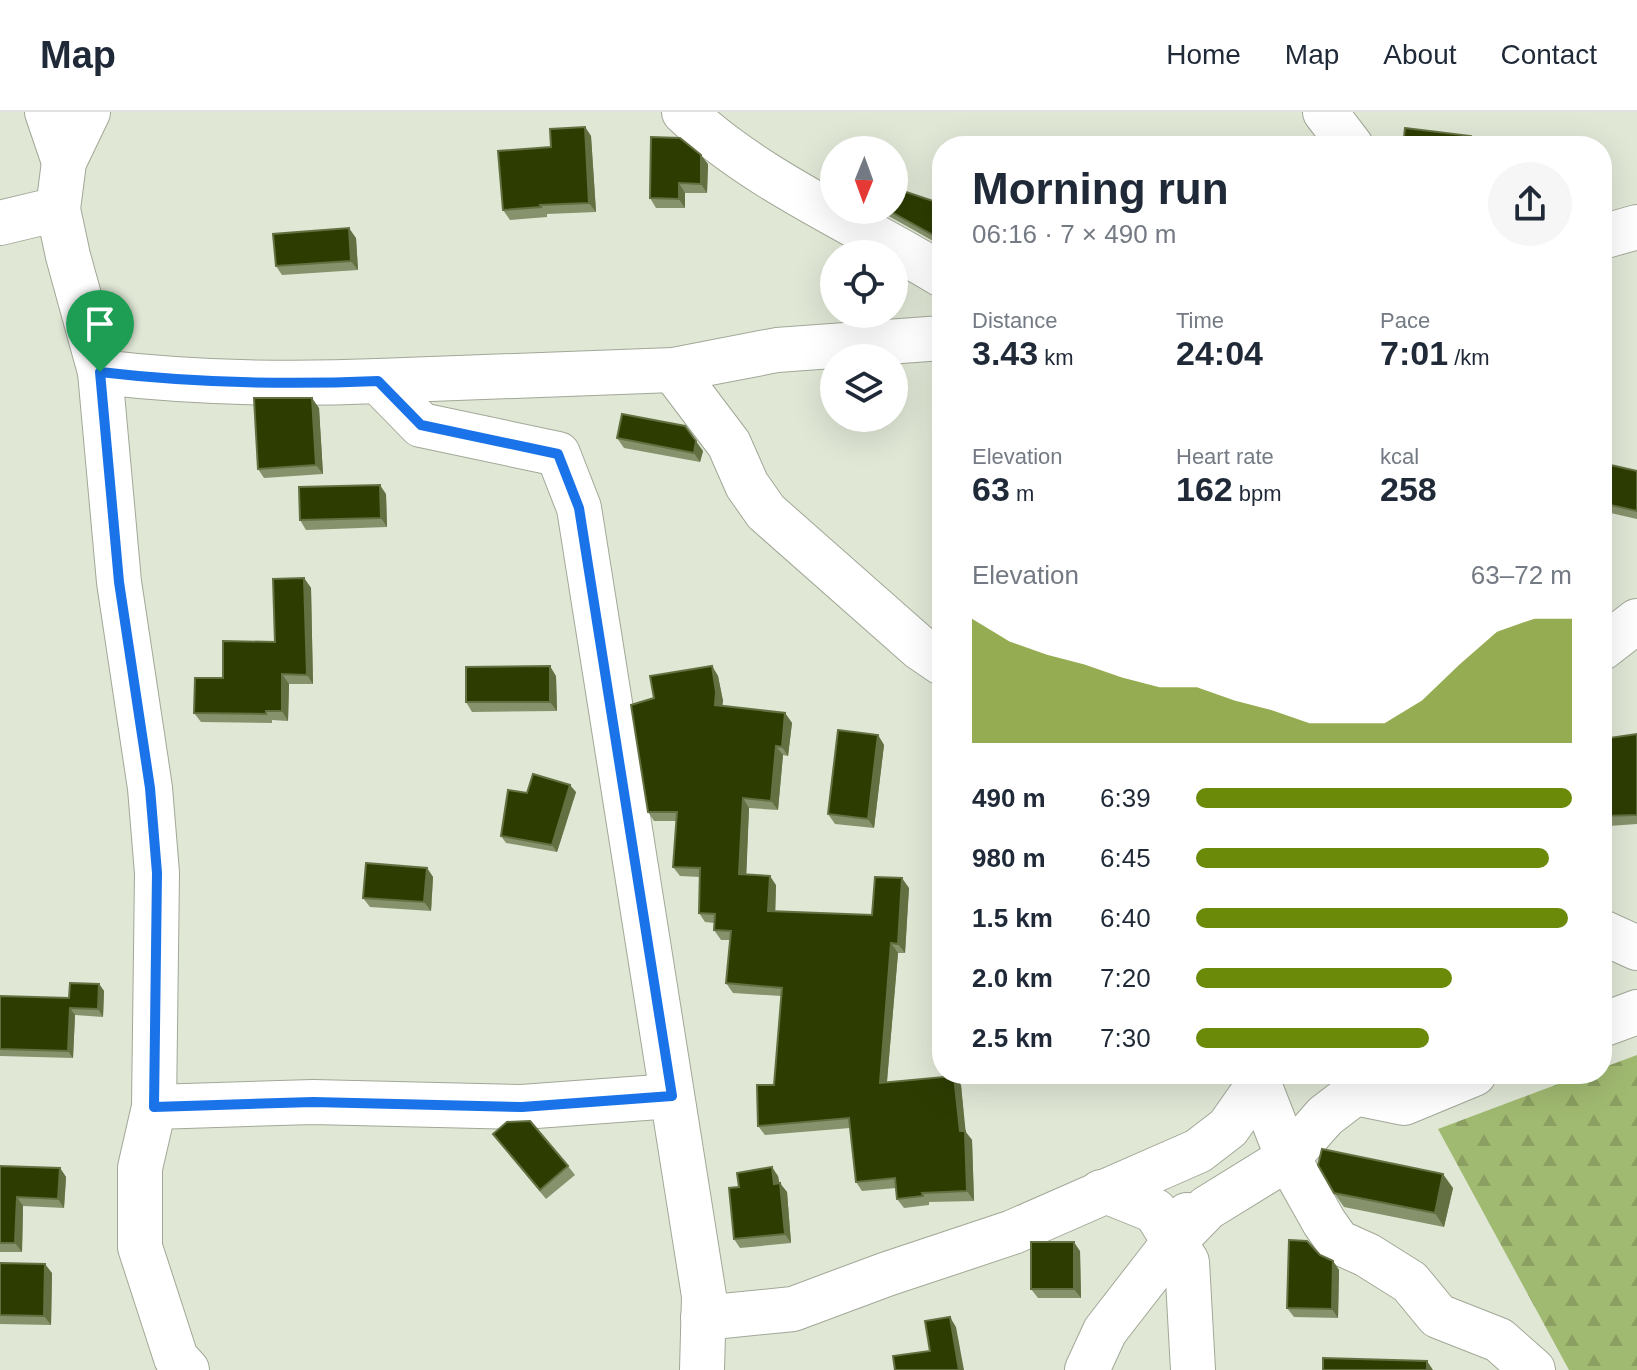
<!DOCTYPE html>
<html lang="en">
<head>
<meta charset="utf-8">
<style>
	body { margin:0; font-family:Helvetica,sans-serif; background:#f6f6f7; color:#1f2937; height:100vh; display:flex; flex-direction:column; font-size:30px; white-space:nowrap }
	* { box-sizing:border-box; margin:0 }
	p { font-size:26px; color:#747a83 }
	.icon { flex:none; width:44px; height:44px; fill:none; stroke:currentColor; stroke-width:2; stroke-linecap:round; stroke-linejoin:round }
	.map { position:relative; flex:1; overflow:hidden }
	.side { position:absolute; left:932px; top:24px; width:680px; height:948px; display:flex; flex-direction:column; background:#fff; border-radius:32px; box-shadow:0 8px 32px #0002 }
	.side>* { flex:none }
	.needle { width:52px; rotate:181deg }
	.fabs { position:absolute; left:820px; top:24px; display:grid; gap:16px }
	.fabs a { display:grid; place-items:center; width:88px; height:88px; border-radius:50%; background:#fff; box-shadow:0 8px 32px #0002; font-size:40px }
	.pin { position:absolute; display:grid; place-items:center; width:68px; height:68px; color:#fff; margin:-82px -34px; border-radius:50% 50% 50% 0; rotate:-45deg; box-shadow:0 0 8px #0007 }
	.pin .icon { rotate:45deg }
	.round { display:grid; place-items:center; flex:none; width:84px; height:84px; border-radius:42px; background:#f6f6f7 }
	.summary { display:flex; align-items:center; justify-content:space-between; height:136px; padding:0 40px }
	h1 { font-size:44px; font-weight:700; line-height:60px }
	.figures { display:grid; grid-template-columns:repeat(3,1fr); gap:12px; height:136px; padding:8px 40px }
	.figures div { display:grid; align-content:center }
	.figures b { font-size:34px; font-weight:700 }
	.figures small { font-size:22px; font-weight:400 }
	.figures p { font-size:22px }
	.chart { height:224px; padding:16px 40px }
	.chart p { display:flex; justify-content:space-between }
	.chart svg { width:100%; height:144px; margin-top:8px; fill:#6b8a0a; opacity:.7 }
	ul { padding:0 40px; list-style:none; font-size:26px }
	li { display:grid; grid-template-columns:128px 96px 1fr; align-items:center; height:60px }
	li i { height:20px; border-radius:10px; background:#6b8a0a }
	header { display:flex; align-items:center; gap:48px; box-sizing:border-box; height:112px; padding:0 40px; background:#fff; border-bottom:2px solid #e0e1e3 }
	header strong { font-size:38px }
	nav { display:flex; gap:44px; margin-inline-start:auto; font-size:28px }
	.map>svg:first-child { display:block }
</style>
</head>
<body>
<header>
<strong>Map</strong>
<nav><a>Home</a><a>Map</a><a>About</a><a>Contact</a></nav>
</header>
<div class="map">
<svg width="1637" height="1258" viewBox="0 0 1637 1258">
	<defs>
		<pattern id="forest-firs" width="22" height="20" patternUnits="userSpaceOnUse" patternTransform="scale(2)"><rect width="22" height="20" fill="#a1ba71"/><path d="M5 1l3.5 6h-7zM16 11l3.5 6h-7z" fill="#8a9f61"/></pattern>
	</defs>
	<rect width="100%" height="100%" fill="#e0e7d5"/>
	<polygon fill="url(#forest-firs)" points="1637,943 1637,1258 1569,1258 1438,1017 1585,962 1602,962 1602,956"/>
	<g fill="none" stroke-linecap="round" stroke-linejoin="round">
		<g stroke="#a1a897" stroke-width="46">
			<g id="minor">
				<polyline points="47,0 64,50"/>
				<polyline points="88,0 64,50 58,97 68,144 100,260 119,470 150,676 157,761 154,995 140,1056 140,1135 176,1246 187,1258"/>
				<path d="M 684,0 C 757,69 857,111 942,163"/>
				<polyline points="1325,0 1351,34"/>
				<polyline points="0,111 58,97"/>
				<polyline points="1602,125 1637,115"/>
				<polyline points="673,258 729,332 747,373 766,400 920,536 942,551"/>
				<path d="M 100,260 C 193,271 284,273 378,269 L 421,313 L 558,342 L 579,396 L 704,1184 L 702,1258"/>
				<polyline points="378,269 673,258 777,238 942,226"/>
				<polyline points="1602,536 1637,509"/>
				<polyline points="1602,820 1637,836"/>
				<polyline points="1602,913 1637,900"/>
				<polyline points="1260,962 1259,972 1288,1046 1324,1110 1338,1130 1367,1143 1410,1170 1438,1204 1499,1228 1533,1258"/>
				<polyline points="154,995 313,990 522,995 672,984"/>
				<polyline points="1101,1080 1108,1080 1155,1099 1187,1150 1193,1258"/>
				<polyline points="1174,1130 1207,1096 1288,1046 1325,1004 1355,981 1404,991 1474,962"/>
				<polyline points="703,1206 793,1197 887,1162 1013,1120 1198,1039 1228,1016 1259,972"/>
				<polyline points="1087,1258 1105,1219 1174,1130 1187,1103"/>
			</g>
		</g>
		<use href="#minor" stroke="#fff" stroke-width="44"/>
	</g>
	<g fill="#86926c">
		<polygon points="585,15 591,24 596,100 547,102 547,105 510,108 503,98 551,35"/>
		<polygon points="708,52 707,81 685,81 685,96 656,96 650,86"/>
		<polygon points="942,92 942,134 878,98 894,98"/>
		<polygon points="356,126 358,158 282,163 276,154"/>
		<polygon points="319,296 323,362 264,366 258,357"/>
		<polygon points="617,326 703,339 700,350 624,336"/>
		<polygon points="1602,351 1637,359 1637,407 1602,399"/>
		<polygon points="386,382 387,415 306,418 300,408"/>
		<polygon points="304,466 311,476 313,572 289,572 288,609 272,608 272,611 201,610 194,601 223,566 275,530"/>
		<polygon points="712,554 718,564 723,589 722,594 785,601 792,611 788,644 783,643 778,698 749,696 746,762 776,773 775,800 872,803 909,776 905,841 898,841 887,970 954,964 961,973 965,1019 972,1028 974,1089 929,1090 929,1093 904,1096 897,1087 896,1076 862,1079 856,1070 850,1016 765,1023 758,1014 774,973 781,884 733,881 726,871 730,828 721,828 714,818 715,811 705,810 699,801 700,765 680,764 673,755 676,709 654,709 648,700 654,586"/>
		<polygon points="556,564 557,599 472,600 466,590"/>
		<polygon points="1637,622 1637,712 1609,714 1603,704"/>
		<polygon points="878,623 884,633 874,716 835,712 828,702"/>
		<polygon points="576,680 557,740 506,731 501,724 527,681"/>
		<polygon points="427,756 433,765 431,799 370,795 363,786"/>
		<polygon points="99,872 104,879 103,905 75,903 73,946 0,944 0,884 69,886"/>
		<polygon points="493,1022 568,1054 575,1063 546,1087"/>
		<polygon points="0,1054 60,1056 66,1065 64,1096 23,1094 22,1140 0,1140"/>
		<polygon points="778,1064 779,1071 787,1080 791,1131 740,1136 734,1127 739,1075"/>
		<polygon points="1453,1076 1444,1115 1344,1095 1334,1081"/>
		<polygon points="1080,1139 1081,1186 1038,1186 1031,1177"/>
		<polygon points="1320,1143 1333,1149 1339,1158 1338,1206 1294,1205 1287,1196"/>
		<polygon points="0,1151 52,1161 51,1213 0,1212"/>
	</g>
	<g fill="#637041">
		<polygon points="585,15 591,24 596,100 589,91"/>
		<polygon points="1471,24 1478,33 1478,34 1470,34"/>
		<polygon points="1178,25 1184,34 1178,34"/>
		<polygon points="701,43 708,52 707,81 701,72"/>
		<polygon points="679,71 685,81 685,96 679,87"/>
		<polygon points="349,116 356,126 358,158 351,149"/>
		<polygon points="312,286 319,296 323,362 316,353"/>
		<polygon points="696,329 703,339 700,350 694,341"/>
		<polygon points="380,373 386,382 387,415 381,406"/>
		<polygon points="304,466 311,476 313,572 307,563"/>
		<polygon points="550,554 556,564 557,599 550,590"/>
		<polygon points="712,554 718,564 723,589 721,602 715,593"/>
		<polygon points="282,562 289,572 288,609 282,599"/>
		<polygon points="785,601 792,611 788,644 782,635"/>
		<polygon points="878,623 884,633 874,716 868,707"/>
		<polygon points="776,634 783,643 778,698 771,689"/>
		<polygon points="570,673 576,680 557,740 552,733"/>
		<polygon points="743,686 749,696 746,771 739,762"/>
		<polygon points="427,756 433,765 431,799 424,790"/>
		<polygon points="770,764 776,773 775,809 768,799"/>
		<polygon points="902,766 909,776 905,841 898,832"/>
		<polygon points="891,831 898,841 886,980 880,971"/>
		<polygon points="99,872 104,879 103,905 98,897"/>
		<polygon points="70,896 75,903 73,946 68,939"/>
		<polygon points="954,964 961,973 966,1023 965,1019 972,1028 974,1089 967,1079"/>
		<polygon points="772,1055 778,1064 781,1080 774,1072"/>
		<polygon points="60,1056 66,1065 64,1096 58,1087"/>
		<polygon points="1443,1062 1453,1076 1444,1115 1435,1101"/>
		<polygon points="780,1071 787,1080 791,1131 785,1122"/>
		<polygon points="17,1085 23,1094 22,1140 15,1131"/>
		<polygon points="1074,1130 1080,1139 1081,1186 1074,1177"/>
		<polygon points="1333,1149 1339,1158 1338,1206 1332,1197"/>
		<polygon points="45,1152 52,1161 51,1213 44,1204"/>
		<polygon points="950,1205 956,1215 964,1258 959,1258"/>
		<polygon points="1427,1249 1433,1258 1427,1258"/>
	</g>
	<g fill="#2d3d02" stroke="#637041" stroke-width="2">
		<polygon points="585,15 589,91 540,93 541,95 503,98 498,39 551,35 550,17"/>
		<polygon points="1405,16 1471,24 1470,34 1403,34"/>
		<polygon points="651,25 680,26 701,43 701,72 679,71 679,87 650,86"/>
		<polygon points="1178,25 1178,34 1145,34 1145,26"/>
		<polygon points="894,76 942,92 942,126 933,123 888,98 894,98"/>
		<polygon points="349,116 351,149 276,154 273,122"/>
		<polygon points="254,286 312,286 316,353 258,357"/>
		<polygon points="622,302 685,314 696,329 694,341 617,326"/>
		<polygon points="1602,351 1637,359 1637,399 1602,391"/>
		<polygon points="380,373 381,406 300,408 299,375"/>
		<polygon points="304,466 307,563 282,562 282,599 266,599 266,602 194,601 195,566 223,566 223,529 275,530 273,467"/>
		<polygon points="550,554 550,590 466,590 466,555"/>
		<polygon points="712,554 716,580 715,593 785,601 782,635 776,634 771,689 743,686 739,762 770,764 768,799 872,803 875,765 902,766 898,832 891,831 880,971 954,964 960,1019 965,1019 967,1079 922,1081 923,1084 897,1087 895,1066 856,1070 849,1006 758,1014 757,973 774,973 782,876 726,871 731,819 714,818 715,802 699,801 700,756 673,755 677,700 648,700 631,593 654,586 650,564"/>
		<polygon points="838,618 878,623 868,707 828,702"/>
		<polygon points="1637,622 1637,703 1603,704 1602,627"/>
		<polygon points="533,662 570,673 552,733 501,724 508,678 527,681"/>
		<polygon points="366,751 427,756 424,790 363,786"/>
		<polygon points="70,871 99,872 98,897 70,896 68,939 0,937 0,884 69,886"/>
		<polygon points="530,1009 568,1054 540,1078 493,1022 507,1010"/>
		<polygon points="1322,1037 1443,1062 1435,1101 1334,1081 1318,1053"/>
		<polygon points="0,1054 60,1056 58,1087 17,1085 15,1131 0,1131"/>
		<polygon points="772,1055 774,1072 780,1071 785,1122 734,1127 729,1076 739,1075 737,1061"/>
		<polygon points="1289,1128 1307,1129 1320,1143 1333,1149 1332,1197 1287,1196"/>
		<rect x="1031" y="1130" width="43" height="47"/>
		<polygon points="0,1151 45,1152 44,1204 0,1203"/>
		<polygon points="950,1205 959,1258 895,1258 893,1244 930,1239 925,1209"/>
		<polygon points="1323,1246 1427,1249 1427,1258 1323,1258"/>
	</g>
	<g fill="none" stroke-linecap="round" stroke-linejoin="round">
		<g stroke="#fff" stroke-width="16">
			<path id="route" d="M 100,260 C 193,271 284,273 378,269 L 421,313 L 558,342 L 579,396 L 672,984 L 522,995 L 313,990 L 154,995 L 157,761 L 150,676 L 119,470 Z"/>
		</g>
		<use href="#route" stroke="#1a73e8" stroke-width="10"/>
	</g>
</svg>
<div class="fabs">
<a><svg class="needle" viewBox="-14 -14 28 28"><path d="M0-13l5 13h-10z" fill="#e53935"/><path d="M0 13l5-13h-10z" fill="#747a83"/></svg></a>
<a><svg class="icon" aria-label="locate" viewBox="0 0 24 24"><circle cx="12" cy="12" r="6"/><path d="M12 2v4M12 18v4M2 12h4M18 12h4"/></svg></a>
<a><svg class="icon" aria-label="layers" viewBox="0 0 24 24"><path d="M12 4l9 5-9 5-9-5zM3 14l9 5 9-5"/></svg></a>
</div>
<div class="pin" style="left:100px;top:260px;background:#1e9e55"><svg class="icon" aria-label="arrive" viewBox="0 0 24 24"><path d="M6 21V4h12l-3 4 3 4H6"/></svg></div>
<section class="side">
<div class="summary"><div><h1>Morning run</h1><p>06:16 · 7 × 490 m</p></div><a class="round"><svg class="icon" aria-label="share" viewBox="0 0 24 24"><path d="M12 15V3M7 8l5-5 5 5M5 13v7h14v-7"/></svg></a></div>
<div class="figures">
<div><p>Distance</p><b>3.43<small> km</small></b></div>
<div><p>Time</p><b>24:04</b></div>
<div><p>Pace</p><b>7:01<small> /km</small></b></div>
</div>
<div class="figures">
<div><p>Elevation</p><b>63<small> m</small></b></div>
<div><p>Heart rate</p><b>162<small> bpm</small></b></div>
<div><p>kcal</p><b>258</b></div>
</div>
<div class="chart"><p><span>Elevation</span>63–72 m</p>
<svg viewBox="0 0 160 44" preserveAspectRatio="none"><path d="M0 44V6L10 13L20 17L30 20L40 24L50 27L60 27L70 31L80 34L90 38L100 38L110 38L120 31L130 20L140 10L150 6L160 6V44z"/></svg>
</div>
<ul>
<li><b>490 m</b>6:39<i style="width:100%"></i></li>
<li><b>980 m</b>6:45<i style="width:94%"></i></li>
<li><b>1.5 km</b>6:40<i style="width:99%"></i></li>
<li><b>2.0 km</b>7:20<i style="width:68%"></i></li>
<li><b>2.5 km</b>7:30<i style="width:62%"></i></li>
</ul>
</section>
</div>
</body>
</html>
